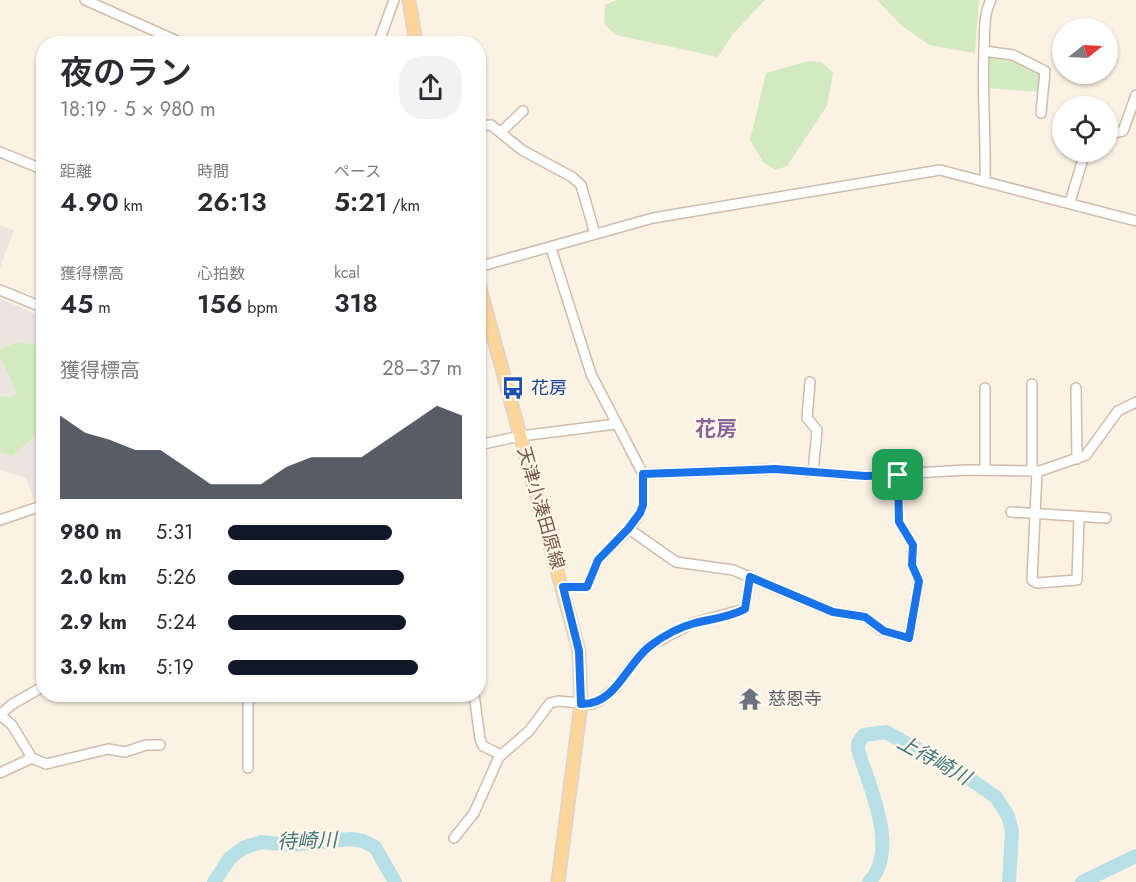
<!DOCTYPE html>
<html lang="ja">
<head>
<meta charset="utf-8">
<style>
	body { margin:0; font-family:Jost,"Noto Sans JP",sans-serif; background:#f2f2f3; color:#2b2b33; height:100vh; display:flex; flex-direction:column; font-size:22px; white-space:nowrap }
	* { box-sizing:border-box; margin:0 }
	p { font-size:20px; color:#7c7c81 }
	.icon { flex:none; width:33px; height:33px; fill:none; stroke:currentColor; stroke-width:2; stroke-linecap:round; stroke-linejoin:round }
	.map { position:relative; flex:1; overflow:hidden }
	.panel { position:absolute; left:36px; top:36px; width:450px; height:666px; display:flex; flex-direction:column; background:#fff; border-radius:24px; box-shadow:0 2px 4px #0004 }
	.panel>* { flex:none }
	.needle { width:39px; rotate:72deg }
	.fabs { position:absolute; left:1052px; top:18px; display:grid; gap:12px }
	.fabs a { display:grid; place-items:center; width:66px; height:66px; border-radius:50%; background:#fff; box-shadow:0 2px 4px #0004; font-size:30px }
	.pin { position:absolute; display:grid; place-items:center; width:51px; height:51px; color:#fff; margin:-26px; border-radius:12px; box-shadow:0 3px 9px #0006 }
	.round { display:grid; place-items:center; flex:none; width:63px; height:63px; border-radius:24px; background:#f2f2f3 }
	.overview { display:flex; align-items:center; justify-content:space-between; height:102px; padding:0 24px }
	h1 { font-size:33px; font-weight:600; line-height:45px }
	.metrics { display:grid; grid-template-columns:repeat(3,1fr); gap:9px; height:102px; padding:6px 24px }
	.metrics div { display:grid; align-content:center }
	.metrics b { font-size:26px; font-weight:600 }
	.metrics small { font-size:16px; font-weight:400 }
	.metrics p { font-size:16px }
	.chart { height:168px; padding:12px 24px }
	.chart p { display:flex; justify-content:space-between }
	.chart svg { width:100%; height:108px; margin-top:6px; fill:#111827; opacity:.7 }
	ul { padding:0 24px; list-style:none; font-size:20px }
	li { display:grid; grid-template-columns:96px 72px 1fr; align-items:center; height:45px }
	li i { height:15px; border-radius:8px; background:#111827 }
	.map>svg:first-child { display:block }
</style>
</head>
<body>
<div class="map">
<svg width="1136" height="882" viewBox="0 0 1136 882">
	<rect width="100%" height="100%" fill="#fcf2e3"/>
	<g fill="#ece4de">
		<polygon points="0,225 14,230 0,268"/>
		<polygon points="0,299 43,317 43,346 17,342 0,349"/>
		<polygon points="0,357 17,393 12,397 0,396"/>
		<polygon points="43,432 43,501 35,503 26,478 0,470 0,452 12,456 38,434"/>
	</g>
	<g fill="#d3eac1">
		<polygon points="616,0 765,0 733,34 718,57 616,35 604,24 605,5"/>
		<polygon points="877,0 979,0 975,53 929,45 902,26"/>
		<polygon points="986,57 1017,62 1041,75 1040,92 986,88"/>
		<polygon points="809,61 822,62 833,73 827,106 787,166 776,170 763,162 750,140 766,73"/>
		<polygon points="17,342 43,346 44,432 38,434 12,456 0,452 0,396 12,397 17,393 0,357 0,349"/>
	</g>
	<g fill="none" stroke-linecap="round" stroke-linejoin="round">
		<g stroke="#b7e0e6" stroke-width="14">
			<polyline points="214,882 230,858 243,848 261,842 291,845 350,839 363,841 375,847 395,882"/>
			<path d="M 869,882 C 900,851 869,785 858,750 L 858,743 L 864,735 L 886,732 L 964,775 L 996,797 L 1008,816 L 1012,831 L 1009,882"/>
			<polyline points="1082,882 1136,856"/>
		</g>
		<g stroke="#d0bbac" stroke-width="12">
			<g id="minor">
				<polyline points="85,0 184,44"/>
				<polyline points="378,44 394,0"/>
				<polyline points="984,51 1013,55 1045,71 1041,113"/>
				<polyline points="478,126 491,125 522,150 572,177 581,185 595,234"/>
				<polyline points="1107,127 1115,133 1123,131 1136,95"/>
				<polyline points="501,132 523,111"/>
				<polyline points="0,152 44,170"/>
				<path d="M 985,179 C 986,135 982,94 984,50 C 985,33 983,15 991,0"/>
				<polyline points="1070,202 1085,152"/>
				<polyline points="551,248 591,374 643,474 643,505 640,513 629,529 598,560 587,587 563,587"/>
				<polyline points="478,267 653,218 940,170 1136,221"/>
				<polyline points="0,290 44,308"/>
				<polyline points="810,382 807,418 817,430 813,472"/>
				<polyline points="1032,384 1032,471"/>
				<polyline points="1076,388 1077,459"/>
				<polyline points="478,445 521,436 616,424"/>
				<polyline points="985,470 985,388"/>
				<polyline points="1037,471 1032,580 1037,583 1077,580 1079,518"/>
				<polyline points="643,474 775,469 865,476 966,470 1040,471 1086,455 1118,411 1136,402"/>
				<polyline points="1011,512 1106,518"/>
				<polyline points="0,520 44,505"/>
				<polyline points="629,529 676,562 733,570 833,612 865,617 883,631 909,638 919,581 912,565 913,545 899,522 898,475"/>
				<polyline points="474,694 480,739 483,746 501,755"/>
				<polyline points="0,715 12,725 32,758 46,764 108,749 125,752 146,745 160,745"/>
				<polyline points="0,715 11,705 44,686"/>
				<polyline points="248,768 248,703 253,694"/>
				<polyline points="0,773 32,758"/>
				<polyline points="454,838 474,813 499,757 529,731 550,703 558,701 592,704 599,701 616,687 635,661 649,646 693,623 745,609 750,577"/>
			</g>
		</g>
		<g stroke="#dbd3d0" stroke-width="15">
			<g id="major">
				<polyline points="409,0 416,44"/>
				<polyline points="478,281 579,651 581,704 558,882"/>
			</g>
		</g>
		<use href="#minor" stroke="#fff" stroke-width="9"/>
		<use href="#major" stroke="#fcd59b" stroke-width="12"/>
	</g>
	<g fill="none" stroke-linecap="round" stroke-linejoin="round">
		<g stroke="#fff" stroke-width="12">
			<path id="route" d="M 775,469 L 865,476 L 898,475 L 899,522 L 913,545 L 912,565 L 919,581 L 909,638 L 884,631 L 865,617 L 833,612 L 750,577 L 745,609 C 730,617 712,619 695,623 C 680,627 663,636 650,646 C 626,664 616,705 581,704 L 579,651 L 563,587 L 587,587 L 598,560 L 628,529 L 640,513 L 643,505 L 643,474 Z"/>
		</g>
		<use href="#route" stroke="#1a73e8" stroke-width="8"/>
	</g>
	<defs>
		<g id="bus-bare" transform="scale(1.8)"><path d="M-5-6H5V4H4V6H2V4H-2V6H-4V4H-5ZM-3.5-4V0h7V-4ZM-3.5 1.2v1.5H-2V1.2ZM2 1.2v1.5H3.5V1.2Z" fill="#1a4fb4" stroke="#fff6e9" stroke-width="2.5" paint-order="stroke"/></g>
		<g id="temple-bare" transform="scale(1.8)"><path d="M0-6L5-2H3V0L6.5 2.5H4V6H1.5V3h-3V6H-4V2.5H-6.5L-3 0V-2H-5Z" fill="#6b7280" stroke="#fff6e9" stroke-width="2.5" paint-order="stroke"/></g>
	</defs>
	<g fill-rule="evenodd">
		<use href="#bus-bare" x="513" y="388"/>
		<use href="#temple-bare" x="750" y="699"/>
	</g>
	<g text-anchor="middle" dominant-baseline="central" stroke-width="5" stroke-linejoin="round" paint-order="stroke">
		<g font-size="18" fill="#164399" stroke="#fff6e9" text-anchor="start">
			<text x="531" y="388">花房</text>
		</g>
		<g font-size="18" fill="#755749" stroke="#fff6e9">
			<text transform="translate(541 508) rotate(74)">天津小湊田原線</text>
		</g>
		<g font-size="18" fill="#5b616d" stroke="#fff6e9" text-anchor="start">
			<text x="768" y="699">慈恩寺</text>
		</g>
		<g font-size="20" font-style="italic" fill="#3f7881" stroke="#fff6e9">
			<text transform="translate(934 760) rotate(29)">上待崎川</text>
			<text transform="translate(307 841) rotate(-2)">待崎川</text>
		</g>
		<g font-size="21" font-weight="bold" fill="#856498" stroke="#fff6e9">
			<text x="716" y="429">花房</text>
		</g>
	</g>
</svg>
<div class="fabs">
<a><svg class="needle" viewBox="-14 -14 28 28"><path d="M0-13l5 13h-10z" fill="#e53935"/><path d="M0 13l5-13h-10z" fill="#7c7c81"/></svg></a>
<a><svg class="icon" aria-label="locate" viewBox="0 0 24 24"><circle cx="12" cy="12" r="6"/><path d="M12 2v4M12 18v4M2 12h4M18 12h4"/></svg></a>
</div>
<div class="pin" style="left:898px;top:475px;background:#1e9e55"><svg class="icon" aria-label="arrive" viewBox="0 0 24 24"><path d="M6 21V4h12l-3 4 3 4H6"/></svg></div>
<section class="panel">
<div class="overview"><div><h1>夜のラン</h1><p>18:19 · 5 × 980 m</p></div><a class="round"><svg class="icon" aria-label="share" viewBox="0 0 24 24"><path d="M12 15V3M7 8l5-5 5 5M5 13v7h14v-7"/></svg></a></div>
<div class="metrics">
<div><p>距離</p><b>4.90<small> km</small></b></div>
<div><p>時間</p><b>26:13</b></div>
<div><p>ペース</p><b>5:21<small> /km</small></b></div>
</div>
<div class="metrics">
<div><p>獲得標高</p><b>45<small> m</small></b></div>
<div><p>心拍数</p><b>156<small> bpm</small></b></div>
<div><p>kcal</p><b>318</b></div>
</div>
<div class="chart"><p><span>獲得標高</span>28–37 m</p>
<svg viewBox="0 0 160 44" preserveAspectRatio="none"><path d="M0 44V10L10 17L20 20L30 24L40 24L50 31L60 38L70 38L80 38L90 31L100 27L110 27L120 27L130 20L140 13L150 6L160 10V44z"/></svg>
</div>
<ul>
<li><b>980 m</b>5:31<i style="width:70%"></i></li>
<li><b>2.0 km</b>5:26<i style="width:75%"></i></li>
<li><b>2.9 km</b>5:24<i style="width:76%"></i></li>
<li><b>3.9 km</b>5:19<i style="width:81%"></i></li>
</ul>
</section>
</div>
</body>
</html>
